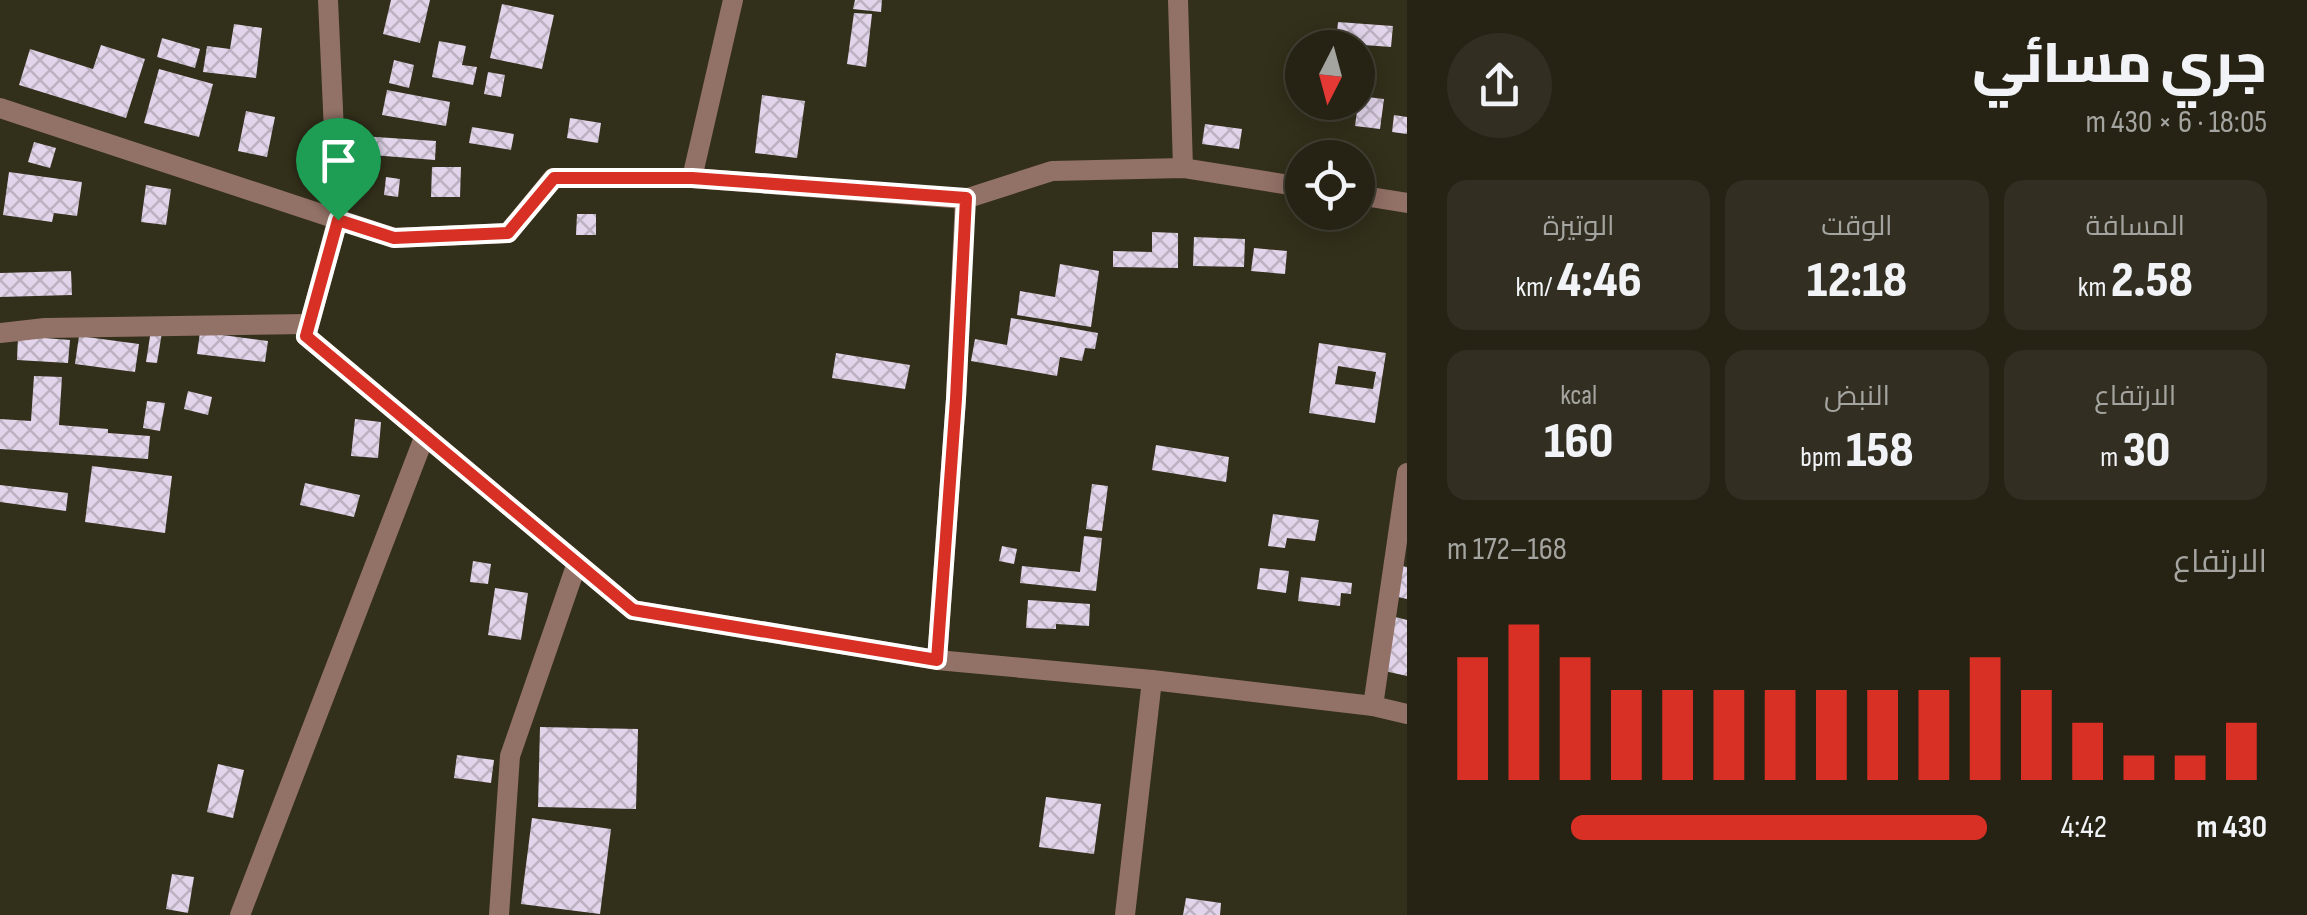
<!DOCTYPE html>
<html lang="ar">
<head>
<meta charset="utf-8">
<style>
	body { margin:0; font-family:"Sofia Sans Condensed",Cairo,sans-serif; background:#322f22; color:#f1f3f6; direction:rtl; height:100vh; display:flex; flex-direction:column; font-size:38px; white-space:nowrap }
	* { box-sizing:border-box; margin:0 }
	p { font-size:32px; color:#a4a4a0 }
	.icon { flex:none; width:55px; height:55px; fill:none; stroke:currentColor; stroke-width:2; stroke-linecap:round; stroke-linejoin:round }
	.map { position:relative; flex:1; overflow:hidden; direction:ltr }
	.panel { display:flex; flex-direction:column; background:#262314; width:900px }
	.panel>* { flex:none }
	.needle { width:65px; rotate:186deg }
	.controls { position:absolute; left:1285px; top:30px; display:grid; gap:20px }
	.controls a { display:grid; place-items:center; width:90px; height:90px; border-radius:50%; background:#262314; box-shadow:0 5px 25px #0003,0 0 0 2px #424034; font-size:50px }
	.pin { position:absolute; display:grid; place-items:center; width:85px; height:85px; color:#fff; margin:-102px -42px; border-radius:50% 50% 50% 0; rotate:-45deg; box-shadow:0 0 10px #0007 }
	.pin .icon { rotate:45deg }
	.round { display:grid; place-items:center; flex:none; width:105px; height:105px; border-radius:52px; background:#322f22 }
	.headline { display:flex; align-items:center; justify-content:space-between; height:170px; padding:0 40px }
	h1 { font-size:55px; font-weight:800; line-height:75px }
	.metrics { display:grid; grid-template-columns:repeat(3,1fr); gap:15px; height:170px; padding:10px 40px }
	.metrics div { display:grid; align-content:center; border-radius:20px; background:#322f22; text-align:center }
	.metrics b { font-size:50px; font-weight:800 }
	.metrics small { font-size:28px; font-weight:400 }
	.metrics p { font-size:28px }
	.chart { height:280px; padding:20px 40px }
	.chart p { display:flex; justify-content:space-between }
	.chart svg { width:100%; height:180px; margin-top:10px; stroke:#d93025; stroke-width:6 }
	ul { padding:0 40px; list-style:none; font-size:32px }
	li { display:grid; grid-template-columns:160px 120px 1fr; align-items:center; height:75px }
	li i { height:25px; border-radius:12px; background:#d93025 }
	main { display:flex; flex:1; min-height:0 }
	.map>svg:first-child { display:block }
</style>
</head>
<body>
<main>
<section class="panel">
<div class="headline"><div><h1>جري مسائي</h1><p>18:05 · 6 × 430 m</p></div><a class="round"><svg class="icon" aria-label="share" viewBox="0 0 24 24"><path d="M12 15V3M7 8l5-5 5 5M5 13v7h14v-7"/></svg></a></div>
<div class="metrics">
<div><p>المسافة</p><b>2.58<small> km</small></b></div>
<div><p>الوقت</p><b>12:18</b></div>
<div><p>الوتيرة</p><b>4:46<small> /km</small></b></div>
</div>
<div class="metrics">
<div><p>الارتفاع</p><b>30<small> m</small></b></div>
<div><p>النبض</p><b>158<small> bpm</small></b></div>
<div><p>kcal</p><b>160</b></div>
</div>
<div class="chart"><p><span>الارتفاع</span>168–172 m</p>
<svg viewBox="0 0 160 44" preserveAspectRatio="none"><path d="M5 44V14M15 44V6M25 44V14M35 44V22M45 44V22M55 44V22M65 44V22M75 44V22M85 44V22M95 44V22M105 44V14M115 44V22M125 44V30M135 44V38M145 44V38M155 44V30"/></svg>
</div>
<ul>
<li><b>430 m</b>4:42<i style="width:77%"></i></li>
</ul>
</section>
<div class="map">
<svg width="1407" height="915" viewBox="0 0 1407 915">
	<defs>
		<pattern id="building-cross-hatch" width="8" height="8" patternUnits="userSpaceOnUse" patternTransform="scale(2.5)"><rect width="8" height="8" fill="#e1d4eb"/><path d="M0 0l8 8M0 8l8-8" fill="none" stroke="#bbb1c1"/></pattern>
	</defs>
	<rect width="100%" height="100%" fill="#322f1a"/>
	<g fill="url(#building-cross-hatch)" fill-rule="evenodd">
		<polygon points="391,0 430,0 420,43 383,34"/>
		<polygon points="855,0 882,0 881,12 853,9"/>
		<polygon points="502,4 554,15 542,69 490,58"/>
		<polygon points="854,13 872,14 866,67 847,64"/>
		<polygon points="1338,22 1393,26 1391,47 1336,43"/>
		<polygon points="234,24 262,28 256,78 203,72 207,46 230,49"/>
		<polygon points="162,38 200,49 195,68 157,57"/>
		<polygon points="439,41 466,46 462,65 477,67 473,85 432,77"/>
		<polygon points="101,45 145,59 126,118 19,85 30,49 93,69"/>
		<polygon points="394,60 414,65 409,88 389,83"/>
		<polygon points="159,69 213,84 199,137 144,123"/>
		<polygon points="488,72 505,75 501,97 484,94"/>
		<polygon points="387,90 450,102 446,126 382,115"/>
		<polygon points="762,95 805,101 797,158 755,153"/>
		<polygon points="1359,96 1384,99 1380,129 1355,126"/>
		<polygon points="246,111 275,117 267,157 238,151"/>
		<polygon points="1394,115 1407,117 1407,134 1392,132"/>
		<polygon points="570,118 601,123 598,143 567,138"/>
		<polygon points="1205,124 1242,129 1239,149 1202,144"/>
		<polygon points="472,127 514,134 511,150 469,143"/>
		<polygon points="361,136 436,141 435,160 359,154"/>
		<polygon points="34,142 56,148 50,168 28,162"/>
		<polygon points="432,167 461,167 460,197 431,197"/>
		<polygon points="9,172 82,182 77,216 54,213 52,222 3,215"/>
		<polygon points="386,177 400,179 398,197 384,195"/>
		<polygon points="146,185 171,189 166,225 141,222"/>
		<polygon points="577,214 596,214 596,235 576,235"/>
		<polygon points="1152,232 1178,233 1178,268 1113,267 1113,251 1152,252"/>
		<polygon points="1194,237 1245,239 1244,267 1193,266"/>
		<polygon points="1254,248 1287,251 1285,274 1251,271"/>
		<polygon points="1060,264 1099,271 1091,327 1017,315 1020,291 1055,297"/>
		<polygon points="71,271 72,295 0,297 0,273"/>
		<polygon points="1011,318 1098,333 1095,349 1085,348 1082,361 1060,357 1057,376 971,361 975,339 1007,345"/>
		<polygon points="151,330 162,332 157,363 146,362"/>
		<polygon points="200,332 268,341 265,362 197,354"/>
		<polygon points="18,336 70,340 68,363 17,360"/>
		<polygon points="79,336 139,344 135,372 75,364"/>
		<path d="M 1319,343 L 1386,353 L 1375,423 L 1309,413 ZM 1338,366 L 1376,372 L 1373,389 L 1335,384 Z"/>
		<polygon points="836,353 910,365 905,389 832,378"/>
		<polygon points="34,376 62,377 59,425 108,429 108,433 150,436 148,459 0,449 0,419 31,421"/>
		<polygon points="188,391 212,397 208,415 184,409"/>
		<polygon points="147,401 165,403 160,431 143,428"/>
		<polygon points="355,419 381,422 378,458 351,456"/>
		<polygon points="1156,445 1229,457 1226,482 1152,470"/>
		<polygon points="92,466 172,476 165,533 85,522"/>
		<polygon points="305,483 360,495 354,517 300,505"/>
		<polygon points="1092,484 1108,486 1102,531 1086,529"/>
		<polygon points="0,485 68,493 66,511 0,502"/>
		<polygon points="1273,514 1319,520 1315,541 1287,538 1285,548 1268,546"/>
		<polygon points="1084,536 1102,538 1096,591 1020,583 1022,566 1080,572"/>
		<polygon points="1002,546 1017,549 1014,564 999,561"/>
		<polygon points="473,561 491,564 488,584 470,582"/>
		<polygon points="1402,566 1407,567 1407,599 1398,597"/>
		<polygon points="1260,568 1289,571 1286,593 1257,589"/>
		<polygon points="1301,577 1352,583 1351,594 1341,593 1340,606 1298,601"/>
		<polygon points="495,588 528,593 521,640 488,635"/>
		<polygon points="1028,600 1090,604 1089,626 1056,624 1056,629 1026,628"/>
		<polygon points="1392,616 1407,620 1407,676 1380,670"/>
		<polygon points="540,727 638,729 636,809 538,807"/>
		<polygon points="457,755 494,760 491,783 454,778"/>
		<polygon points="218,764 244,770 233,818 207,812"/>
		<polygon points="1046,797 1101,804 1094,854 1039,847"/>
		<polygon points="532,818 611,829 600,914 521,904"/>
		<polygon points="172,874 194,877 188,913 166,909"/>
		<polygon points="1186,898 1221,903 1220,915 1183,915"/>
	</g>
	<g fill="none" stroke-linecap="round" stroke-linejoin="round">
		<g stroke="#927166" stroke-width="20">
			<polyline points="328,0 338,219 306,336 633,610 937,660 1152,680 1373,706 1407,714"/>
			<polyline points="1178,0 1183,168"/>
			<polyline points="0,108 394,238 508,233 553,178 692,178 965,199 1052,171 1183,168 1302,187"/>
			<polyline points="692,178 733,0"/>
			<polyline points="1358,195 1407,203"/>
			<polyline points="0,333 45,328 309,324"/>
			<polyline points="937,660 956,399 965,199"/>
			<polyline points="1373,706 1407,473"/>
			<polyline points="240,915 425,435"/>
			<polyline points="499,915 510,756 577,563"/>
			<polyline points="1125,915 1152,680"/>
		</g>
	</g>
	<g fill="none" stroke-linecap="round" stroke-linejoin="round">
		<g stroke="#fff" stroke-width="20">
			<polygon id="route" points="554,178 692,178 966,198 956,399 937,660 633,610 306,336 338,220 394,238 508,233"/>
		</g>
		<use href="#route" stroke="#d93025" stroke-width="12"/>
	</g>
</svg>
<div class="controls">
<a><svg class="needle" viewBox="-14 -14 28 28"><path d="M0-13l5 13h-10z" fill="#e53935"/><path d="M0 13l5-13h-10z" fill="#a4a4a0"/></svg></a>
<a><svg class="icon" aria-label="locate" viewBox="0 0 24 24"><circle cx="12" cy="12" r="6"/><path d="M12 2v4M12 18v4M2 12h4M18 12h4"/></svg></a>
</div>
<div class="pin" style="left:338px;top:220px;background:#1e9e55"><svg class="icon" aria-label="arrive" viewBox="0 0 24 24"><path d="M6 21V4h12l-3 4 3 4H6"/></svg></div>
</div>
</main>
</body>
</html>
